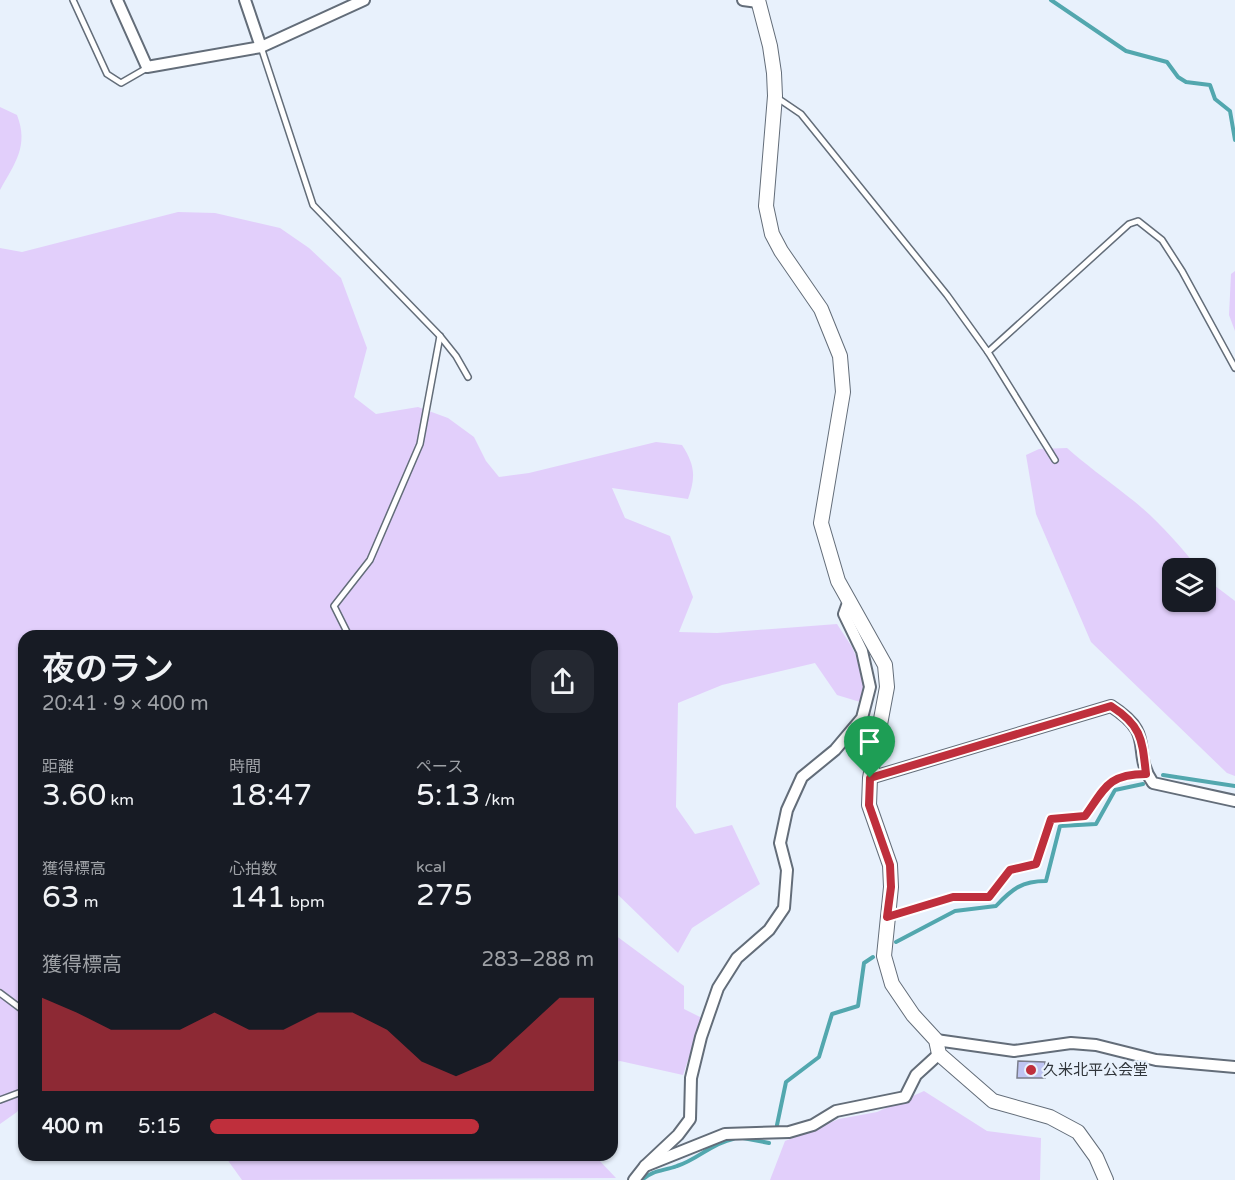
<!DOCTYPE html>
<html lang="ja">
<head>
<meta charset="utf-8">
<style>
	body { margin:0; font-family:"Varela Round","Noto Sans JP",sans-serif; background:#242831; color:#f1f3f6; height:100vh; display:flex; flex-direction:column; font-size:22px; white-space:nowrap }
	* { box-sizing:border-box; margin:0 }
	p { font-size:20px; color:#9ea1a6 }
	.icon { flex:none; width:33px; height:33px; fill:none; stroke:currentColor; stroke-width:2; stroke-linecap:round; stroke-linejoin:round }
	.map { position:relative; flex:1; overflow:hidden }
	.side { position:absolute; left:18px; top:630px; width:600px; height:531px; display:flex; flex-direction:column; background:#171b24; border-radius:18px; box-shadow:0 2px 4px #0004 }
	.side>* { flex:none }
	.controls { position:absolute; left:1162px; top:558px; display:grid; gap:12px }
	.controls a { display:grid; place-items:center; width:54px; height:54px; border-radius:12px; background:#171b24; box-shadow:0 2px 4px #0004; font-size:30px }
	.pin { position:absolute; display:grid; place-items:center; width:51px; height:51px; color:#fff; margin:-62px -26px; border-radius:50% 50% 50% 0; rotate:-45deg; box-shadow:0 0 6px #0007 }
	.pin .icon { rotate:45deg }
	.round { display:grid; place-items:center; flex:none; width:63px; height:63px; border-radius:18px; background:#242831 }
	.head { display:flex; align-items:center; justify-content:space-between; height:102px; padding:0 24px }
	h1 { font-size:33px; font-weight:600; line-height:45px }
	.figures { display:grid; grid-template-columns:repeat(3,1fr); gap:9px; height:102px; padding:6px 24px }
	.figures div { display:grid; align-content:center }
	.figures b { font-size:30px; font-weight:600 }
	.figures small { font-size:16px; font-weight:400 }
	.figures p { font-size:16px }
	.chart { height:168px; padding:12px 24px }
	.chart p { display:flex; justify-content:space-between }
	.chart svg { width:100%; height:108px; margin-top:6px; fill:#bf2f3c; opacity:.7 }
	ul { padding:0 24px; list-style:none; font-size:20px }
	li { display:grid; grid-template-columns:96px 72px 1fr; align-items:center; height:45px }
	li i { height:15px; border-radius:8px; background:#bf2f3c }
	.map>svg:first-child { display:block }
</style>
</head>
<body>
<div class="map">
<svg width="1235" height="1180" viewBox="0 0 1235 1180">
	<rect width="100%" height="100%" fill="#e8f1fc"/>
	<g fill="#e2cffb">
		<path d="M 0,107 L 17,115 C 29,146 15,163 0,190 Z"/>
		<path d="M 178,212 L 215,213 L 280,228 L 309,248 L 341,278 L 367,348 L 354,397 L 376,414 L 418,407 L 448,418 L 474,437 L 486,461 L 499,477 L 529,473 L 656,442 L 682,445 C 695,465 696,477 688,499 L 612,488 L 625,518 L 670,536 L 693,597 L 679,632 L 717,633 L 837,624 L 852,647 L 865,678 L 860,702 L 837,695 L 815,663 L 722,685 L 678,703 L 676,807 L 695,834 L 732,825 L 760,884 L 692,928 L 678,953 L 612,889 L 612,636 L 24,636 L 24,1100 L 17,1112 L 0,1124 L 0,248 L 22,252 Z"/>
		<polygon points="1235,271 1235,331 1229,315 1231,274"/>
		<path d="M 1067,448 C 1086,465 1106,479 1126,495 C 1154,516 1176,541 1198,568 L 1173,568 L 1173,602 L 1206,602 L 1206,579 L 1235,601 L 1235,776 L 1227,773 L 1091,642 L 1036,514 L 1026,455 L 1039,449 Z"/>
		<polygon points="612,915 615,935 684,986 684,1009 702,1018 683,1075 620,1061 612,1063"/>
		<polygon points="924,1091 987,1131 1041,1138 1040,1180 770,1180 785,1141 839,1119 877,1112"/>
		<polygon points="224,1155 597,1155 597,1158 616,1178 242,1180"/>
	</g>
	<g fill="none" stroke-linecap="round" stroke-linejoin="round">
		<g stroke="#52a7ae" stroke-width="4">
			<polyline points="1051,0 1126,51 1167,62 1178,77 1186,82 1210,85 1215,99 1230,111 1235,140"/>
			<polyline points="1163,775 1235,786"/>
			<path d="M 896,942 L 955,911 L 996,906 C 1012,889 1022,881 1046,881 L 1060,826 L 1096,824 L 1115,790 L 1143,784"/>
			<polyline points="777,1125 786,1082 819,1057 832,1014 858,1006 864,963 873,957"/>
			<polyline points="743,1138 769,1143"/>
			<path d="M 642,1180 C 652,1170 664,1171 677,1166 C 697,1160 712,1143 733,1139"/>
		</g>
	</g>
	<polygon fill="#bfc5f2" stroke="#7a7d8b" stroke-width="1.5" points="1018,1061 1045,1062 1045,1078 1017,1078"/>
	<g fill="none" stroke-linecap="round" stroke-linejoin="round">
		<g stroke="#636d79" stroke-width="8">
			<g id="service">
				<polyline points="73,0 107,74 121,83 147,68"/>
				<polyline points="261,47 313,205 440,336 456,356 468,377"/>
				<polyline points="776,97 801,114 947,295 988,352 1129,224 1138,221 1162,240 1182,271 1235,368"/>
				<polyline points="988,352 1055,460"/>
				<polyline points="349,636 334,606 370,560 420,444 440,336"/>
				<path d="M 889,917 L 953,897 L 989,897 L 1010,870 L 1037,864 L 1051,819 L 1085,816 C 1105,788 1108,774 1146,774"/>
				<polyline points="0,993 24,1011"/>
				<polyline points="0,1100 24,1091"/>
			</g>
		</g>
		<g stroke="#636d79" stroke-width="14">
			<g id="minor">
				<polyline points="117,0 147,67 261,47 364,0"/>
				<polyline points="245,0 261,47"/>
				<polyline points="743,0 758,2"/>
				<path d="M 870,778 L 1111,706 C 1158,736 1130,750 1153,783 L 1235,801"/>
				<polyline points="936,1040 1014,1051 1071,1043 1096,1045 1156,1060 1235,1067"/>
				<polyline points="645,1166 678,1135 690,1119 691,1078 701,1037 718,988 737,958 769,930 784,908 787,870 780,843 787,810 802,777 835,750 862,718 870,687 862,651 844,614 849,600"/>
				<polyline points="634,1180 645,1166 725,1134 789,1132 813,1125 836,1111 905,1097 916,1075 939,1054"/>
			</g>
		</g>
		<g stroke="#636d79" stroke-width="16">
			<polyline id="tertiary" points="758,0 770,46 774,73 775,96 766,206 772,234 781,251 821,309 840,356 843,392 821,523 838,581 885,665 887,687 870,778 869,805 890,865 891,887 884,956 892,984 913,1015 936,1040 939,1054 993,1101 1050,1117 1078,1132 1096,1157 1106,1180"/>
		</g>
		<use href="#service" stroke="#fff" stroke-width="5"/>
		<use href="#minor" stroke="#fff" stroke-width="10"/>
		<use href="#tertiary" stroke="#fff" stroke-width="14"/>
	</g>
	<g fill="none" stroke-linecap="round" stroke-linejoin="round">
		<g stroke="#fff" stroke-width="12">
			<path id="route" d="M 1111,706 C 1142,726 1142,739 1146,774 C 1108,774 1105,788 1085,816 L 1051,819 L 1036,864 L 1010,870 L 989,897 L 953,897 L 887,917 L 891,887 L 890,865 L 869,805 L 870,778 Z"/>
		</g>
		<use href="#route" stroke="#bf2f3c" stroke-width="8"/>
	</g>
	<circle fill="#bf2f3c" stroke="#e8f1fc" stroke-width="2" cx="1031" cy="1070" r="6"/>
	<g text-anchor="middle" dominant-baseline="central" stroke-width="4.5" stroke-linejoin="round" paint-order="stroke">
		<g font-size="15" fill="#31363b" stroke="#e8f1fc" text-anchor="start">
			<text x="1043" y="1070">久米北平公会堂</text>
		</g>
	</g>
</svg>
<div class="controls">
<a><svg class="icon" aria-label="layers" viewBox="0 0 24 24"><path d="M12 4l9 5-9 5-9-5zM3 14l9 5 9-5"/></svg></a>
</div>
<div class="pin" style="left:870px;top:778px;background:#1e9e55"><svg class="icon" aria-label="arrive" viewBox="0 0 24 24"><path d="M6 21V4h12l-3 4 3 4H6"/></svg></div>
<section class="side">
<div class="head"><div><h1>夜のラン</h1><p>20:41 · 9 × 400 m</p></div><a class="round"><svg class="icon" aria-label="share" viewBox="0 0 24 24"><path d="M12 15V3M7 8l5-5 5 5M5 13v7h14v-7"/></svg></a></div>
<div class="figures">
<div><p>距離</p><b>3.60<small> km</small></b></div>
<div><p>時間</p><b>18:47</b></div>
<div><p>ペース</p><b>5:13<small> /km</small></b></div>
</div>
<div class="figures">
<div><p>獲得標高</p><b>63<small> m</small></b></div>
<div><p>心拍数</p><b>141<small> bpm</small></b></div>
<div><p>kcal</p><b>275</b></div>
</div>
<div class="chart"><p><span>獲得標高</span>283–288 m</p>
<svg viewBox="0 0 160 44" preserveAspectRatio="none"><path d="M0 44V6L10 12L20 19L30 19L40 19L50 12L60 19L70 19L80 12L90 12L100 19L110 32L120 38L130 32L140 19L150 6L160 6V44z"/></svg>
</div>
<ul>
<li><b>400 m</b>5:15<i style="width:70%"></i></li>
</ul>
</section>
</div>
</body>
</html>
